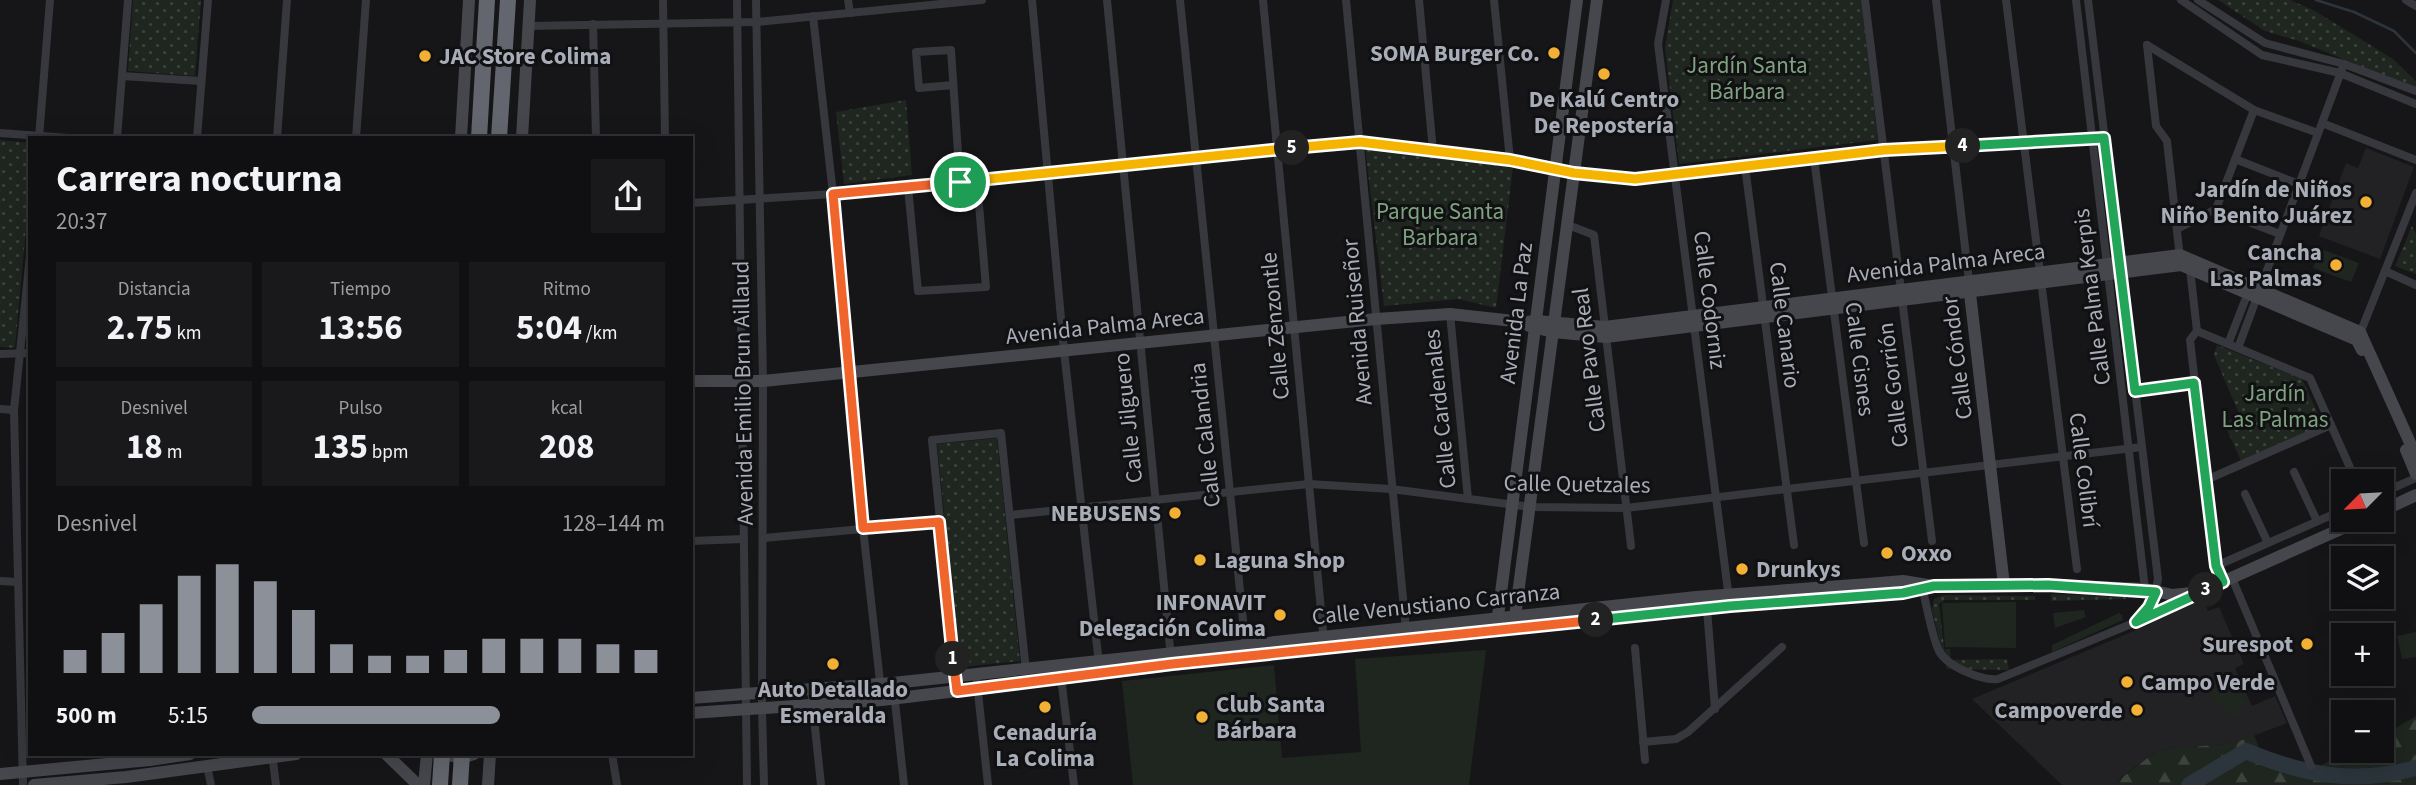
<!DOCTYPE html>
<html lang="es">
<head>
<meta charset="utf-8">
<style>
	body { margin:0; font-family:"Source Sans 3",sans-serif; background:#19191b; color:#f1f3f6; height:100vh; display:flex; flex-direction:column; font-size:26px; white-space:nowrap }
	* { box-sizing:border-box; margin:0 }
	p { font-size:23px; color:#9c9d9f }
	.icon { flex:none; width:38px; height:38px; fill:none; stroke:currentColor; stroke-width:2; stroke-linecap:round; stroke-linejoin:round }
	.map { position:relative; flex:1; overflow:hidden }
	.drawer { position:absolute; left:28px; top:136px; width:665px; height:620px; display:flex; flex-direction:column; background:#101012; border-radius:0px; box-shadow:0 7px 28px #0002,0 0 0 2px #303032 }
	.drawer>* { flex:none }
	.needle { width:46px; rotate:246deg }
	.fabs { position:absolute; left:2331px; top:469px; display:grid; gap:14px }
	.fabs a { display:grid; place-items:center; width:63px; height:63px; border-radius:0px; background:#101012; box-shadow:0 7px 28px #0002,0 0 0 2px #303032; font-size:35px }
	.pin { position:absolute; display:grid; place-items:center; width:60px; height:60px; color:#fff; margin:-30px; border:4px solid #fff; border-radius:50%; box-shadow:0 2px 7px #0007 }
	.km { position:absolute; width:35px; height:35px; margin:-18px; border-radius:50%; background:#222; color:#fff; font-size:19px; line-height:35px; text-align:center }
	.round { display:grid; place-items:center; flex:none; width:74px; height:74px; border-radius:0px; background:#19191b }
	.headline { display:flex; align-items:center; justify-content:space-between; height:119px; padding:0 28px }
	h1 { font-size:38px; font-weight:700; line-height:52px }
	.stats { display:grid; grid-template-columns:repeat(3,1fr); gap:10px; height:119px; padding:7px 28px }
	.stats div { display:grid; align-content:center; border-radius:0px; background:#19191b; text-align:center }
	.stats b { font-size:35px; font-weight:700 }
	.stats small { font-size:19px; font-weight:400 }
	.stats p { font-size:19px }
	.chart { height:196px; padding:14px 28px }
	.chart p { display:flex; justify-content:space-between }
	.chart svg { width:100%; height:126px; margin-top:7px; stroke:#8c9099; stroke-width:6 }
	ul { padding:0 28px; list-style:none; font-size:23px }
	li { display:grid; grid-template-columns:112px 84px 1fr; align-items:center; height:52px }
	li i { height:18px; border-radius:9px; background:#8c9099 }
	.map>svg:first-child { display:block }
</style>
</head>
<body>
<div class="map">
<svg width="2416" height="785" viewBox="0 0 2416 785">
	<defs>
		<pattern id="forest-firs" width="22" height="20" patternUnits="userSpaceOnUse" patternTransform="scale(1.75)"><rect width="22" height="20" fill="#1e261f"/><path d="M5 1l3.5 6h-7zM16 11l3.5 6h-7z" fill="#3c433d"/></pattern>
		<pattern id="park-dots" width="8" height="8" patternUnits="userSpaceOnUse" patternTransform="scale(1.75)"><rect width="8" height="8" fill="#1e261f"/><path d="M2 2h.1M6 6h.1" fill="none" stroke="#3c433d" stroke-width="1.8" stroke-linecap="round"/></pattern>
	</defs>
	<rect width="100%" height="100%" fill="#161618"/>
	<g fill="#222225">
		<polygon points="2366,148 2414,167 2380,259 2319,236 2346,163 2358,168"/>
		<polygon points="2202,597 2208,611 2219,607 2244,664 2235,668 2252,706 2275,696 2287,723 2235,743 2158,750 2120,778 2117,785 2062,785 1972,699 2148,625"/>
	</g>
	<g fill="#1e261f">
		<polygon points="2321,249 2359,263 2351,282 2313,268"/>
		<polygon points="2016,602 2016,648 1945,647 1942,603"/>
		<polygon points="2084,610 2086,617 2055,628 2053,613"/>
		<polygon points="2119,613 2122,615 2123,620 2052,652 2052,645"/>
		<polygon points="2416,632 2416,657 2402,659 2397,636"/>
		<polygon points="1486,650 1469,785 1133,785 1122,681 1274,665 1282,758 1361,752 1355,659"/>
		<polygon points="2222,680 2248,702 2234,719 2208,697"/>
	</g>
	<path fill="url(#forest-firs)" d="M 2416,716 L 2416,785 L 2117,785 L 2120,779 L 2158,750 L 2235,743 L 2254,735 L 2261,753 L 2308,772 C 2337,757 2349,751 2382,751 L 2382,736 Z"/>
	<g fill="url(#park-dots)">
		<polygon points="133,0 201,0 195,76 128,71"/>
		<polygon points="1673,0 1861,0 1878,140 1679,164 1665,48"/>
		<polygon points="2218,0 2290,0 2315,11 2393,59 2416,81 2416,89 2299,41 2265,31"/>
		<polygon points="906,100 912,175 844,184 836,112"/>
		<polygon points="0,140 30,143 30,185 15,348 0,347"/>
		<polygon points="1365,147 1513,167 1496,308 1459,299 1384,306"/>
		<polygon points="2412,226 2416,234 2416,274 2395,266"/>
		<polygon points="2217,345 2302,379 2323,425 2241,461 2224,423 2240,416 2214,355"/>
		<polygon points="997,438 1020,661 960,667 937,444"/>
		<polygon points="2051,594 2126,597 2126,599 2051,601"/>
		<polygon points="1943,595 2035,596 2035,600 1945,600 1939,604 1945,655 1945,649 1950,649 1951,660 2007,659 2009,670 1947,669 1932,610 1934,599"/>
	</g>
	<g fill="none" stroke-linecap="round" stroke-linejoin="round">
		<polyline stroke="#2c353c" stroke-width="2.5" points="2316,0 2354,12 2394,31 2416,53"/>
		<path stroke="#2c353c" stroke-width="16" d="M 2189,785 L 2246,751 C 2304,775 2354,785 2416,768"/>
		<g stroke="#37383d" stroke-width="8">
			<polyline points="663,0 665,138"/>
			<polyline points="737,0 747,785"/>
			<polyline points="756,0 763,381 762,709 764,785"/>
			<polyline points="848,0 850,13"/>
			<polyline points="1032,0 1064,351 1099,664"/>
			<polyline points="1107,0 1171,658"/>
			<polyline points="1180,0 1246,650"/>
			<polyline points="1263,0 1324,642"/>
			<polyline points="1346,0 1406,630"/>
			<polyline points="1419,0 1433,151"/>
			<polyline points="1494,0 1510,160"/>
			<polyline points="1666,0 1658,44 1729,599"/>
			<polyline points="1865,0 1932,541"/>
			<polyline points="1936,0 1969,281"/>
			<polyline points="2006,0 2077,569"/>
			<polyline points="2076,0 2145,589"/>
			<polyline points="2181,0 2262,55 2340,73 2416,104"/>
			<polyline points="2198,0 2265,43 2344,64 2416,91"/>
			<polyline points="2406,0 2416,6"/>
			<polyline points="813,16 833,194 863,528 882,700"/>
			<polyline points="593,24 596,138"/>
			<polyline points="528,26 756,22 982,0"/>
			<polyline points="2147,45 2156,126 2167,141 2180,258"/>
			<polyline points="2147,45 2254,110 2318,133"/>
			<polyline points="122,76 201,81"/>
			<polyline points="953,85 919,88 916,52 951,50 960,182"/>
			<polyline points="2322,123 2416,160"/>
			<polyline points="0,133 68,138"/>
			<polyline points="39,138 50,0"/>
			<polyline points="117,138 128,0"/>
			<polyline points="197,138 208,0"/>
			<polyline points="277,138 287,0"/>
			<polyline points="356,138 366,0"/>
			<polyline points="1814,158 1864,543"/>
			<polyline points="2235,159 2299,184"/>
			<polyline points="1745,166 1794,545"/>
			<polyline points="908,187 918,291 986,287 977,181"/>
			<polyline points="691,203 833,194 1360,142 1510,160 1574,173 1635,179 1884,150 2104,138"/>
			<polyline points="2216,209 2239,219"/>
			<polyline points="2251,223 2280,234"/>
			<polyline points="1568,225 1594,235 1631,546"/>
			<polyline points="2177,229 2216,209 2254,110"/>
			<polyline points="2190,269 2197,331"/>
			<polyline points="2385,271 2416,285"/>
			<polyline points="1450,314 1468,499"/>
			<polyline points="2359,336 2416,193"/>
			<polyline points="2228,344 2249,290"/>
			<polyline points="2238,348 2344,64"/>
			<polyline points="0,354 30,353"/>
			<polyline points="2135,391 2195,383"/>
			<polyline points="0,409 14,410"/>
			<polyline points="2294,472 2317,521"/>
			<polyline points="2206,480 2331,425"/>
			<polyline points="2382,493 2416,478"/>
			<polyline points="2245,494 2268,543"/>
			<polyline points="1010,515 1309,484 1391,489 1531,507 1626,508 2142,447"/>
			<polyline points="764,538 939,522"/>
			<polyline points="691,541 743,539"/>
			<polyline points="2216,566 2343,510"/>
			<polyline points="2232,578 2311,766"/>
			<polyline points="0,581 17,582"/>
			<polyline points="2223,582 2216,566 2190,340 2197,331 2310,378 2356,481"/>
			<path d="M 1922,586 C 1926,603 1932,637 1939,651 C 1947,666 1981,681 1998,679 L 2136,622 C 2148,608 2155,597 2158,579 L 2088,0"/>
			<polyline points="1707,609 1715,709"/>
			<polyline points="1635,648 1645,760"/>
			<polyline points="976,674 988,785"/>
			<polyline points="1061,677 1074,785"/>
			<polyline points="893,683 904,785"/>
			<polyline points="811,689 821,785"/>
			<polyline points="957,691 932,440 1001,433 1026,671"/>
			<polyline points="1643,742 1676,739 1688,732 1782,647"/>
			<polyline points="272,754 276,785"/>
			<polyline points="612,754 617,785"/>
			<polyline points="207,766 211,785"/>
			<polyline points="23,785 14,410 30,256"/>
		</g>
		<g stroke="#45474d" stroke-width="12">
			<polyline points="461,138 469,0"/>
			<polyline points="522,138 530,0"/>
			<polyline points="1969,285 2004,585"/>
			<polyline points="1529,326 1553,332 1606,337 2181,265 2357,340 2362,350"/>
			<polyline points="691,381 763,381 1376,319 1450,314 1523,322 1537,321 1605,327 2180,255 2360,332 2416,456"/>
			<polyline points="2406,450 2416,474"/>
			<polyline points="2382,511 2416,495"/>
			<polyline points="2136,622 2196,594"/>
			<polyline points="1497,624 1577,0"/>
			<polyline points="1514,624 1597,0"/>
			<polyline points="691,698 893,683 1696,597 1868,584 1903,581 1934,586 2048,585 2145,589 2173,595 2200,592 2361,520"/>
			<polyline points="691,713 882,700 1247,656 1730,605 1903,592 1930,587"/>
			<polyline points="386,754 418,785"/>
			<polyline points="444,754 461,758 474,754"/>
			<polyline points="0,774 150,760 190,754"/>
			<polyline points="34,785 126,777 296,754"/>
			<polyline points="424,785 427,754"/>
			<polyline points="488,785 490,754"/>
		</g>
		<g stroke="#63666e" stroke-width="16">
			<polyline points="479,138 487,0"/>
			<polyline points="499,138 508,0"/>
			<polyline points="440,785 442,754"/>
		</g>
		<polyline stroke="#63666e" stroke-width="16" points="460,785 462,754"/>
	</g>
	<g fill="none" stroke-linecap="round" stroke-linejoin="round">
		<g stroke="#fff" stroke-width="14">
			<polyline id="split-1" points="953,659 939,522 863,528 833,194 960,182"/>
		</g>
		<g stroke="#fff" stroke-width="14">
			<polyline id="split-2" points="953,659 957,691 1172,664 1596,620"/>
		</g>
		<g stroke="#fff" stroke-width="14">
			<polyline id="split-3" points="1596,620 1730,606 1903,593 1934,586 2048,585 2156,592 2149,607 2136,622 2206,590"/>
		</g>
		<g stroke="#fff" stroke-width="14">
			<polyline id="split-4" points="1963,146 2104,138 2135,391 2194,383 2216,566 2223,582 2206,590"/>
		</g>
		<g stroke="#fff" stroke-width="14">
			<polyline id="split-5" points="1292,148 1360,142 1510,160 1574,173 1635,179 1884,150 1963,146"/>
		</g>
		<g stroke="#fff" stroke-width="14">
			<polyline id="split-6" points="960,182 1292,148"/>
		</g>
		<use href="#split-1" stroke="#f0652b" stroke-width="9"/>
		<use href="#split-2" stroke="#f0652b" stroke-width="9"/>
		<use href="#split-3" stroke="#22a559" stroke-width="9"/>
		<use href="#split-4" stroke="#22a559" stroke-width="9"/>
		<use href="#split-5" stroke="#f5b400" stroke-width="9"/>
		<use href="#split-6" stroke="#f5b400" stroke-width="9"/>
	</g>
	<g fill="#f2b134" stroke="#111113" stroke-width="2.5">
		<circle cx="1554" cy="53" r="7"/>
		<circle cx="425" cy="56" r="7"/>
		<circle cx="1604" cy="74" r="7"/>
		<circle cx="2366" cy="202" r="7"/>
		<circle cx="2336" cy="265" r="7"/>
		<circle cx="1175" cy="513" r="7"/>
		<circle cx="1887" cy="553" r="7"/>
		<circle cx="1200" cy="560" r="7"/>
		<circle cx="1742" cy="569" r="7"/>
		<circle cx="1280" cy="615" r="7"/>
		<circle cx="2307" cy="644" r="7"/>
		<circle cx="833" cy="664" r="7"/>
		<circle cx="2127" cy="682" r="7"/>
		<circle cx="1045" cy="707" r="7"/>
		<circle cx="2137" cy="710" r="7"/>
		<circle cx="1202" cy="717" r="7"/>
	</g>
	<g text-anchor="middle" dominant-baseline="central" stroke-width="6" stroke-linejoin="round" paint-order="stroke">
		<g font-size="23" font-weight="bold" fill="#a8adb8" stroke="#111113" text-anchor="end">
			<text x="1540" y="53">SOMA Burger Co.</text>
			<text x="439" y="56" text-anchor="start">JAC Store Colima</text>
			<text x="1604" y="99" text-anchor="middle">De Kalú Centro<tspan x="1604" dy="26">De Repostería</tspan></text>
			<text x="2352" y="189">Jardín de Niños<tspan x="2352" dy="26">Niño Benito Juárez</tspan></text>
			<text x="2322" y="252">Cancha<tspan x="2322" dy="26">Las Palmas</tspan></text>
			<text x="1161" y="513">NEBUSENS</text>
			<text x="1901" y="553" text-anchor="start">Oxxo</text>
			<text x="1214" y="560" text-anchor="start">Laguna Shop</text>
			<text x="1756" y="569" text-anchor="start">Drunkys</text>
			<text x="1266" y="602">INFONAVIT<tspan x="1266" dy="26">Delegación Colima</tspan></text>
			<text x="2293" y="644">Surespot</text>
			<text x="2141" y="682" text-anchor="start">Campo Verde</text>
			<text x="833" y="689" text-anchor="middle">Auto Detallado<tspan x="833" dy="26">Esmeralda</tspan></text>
			<text x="1216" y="704" text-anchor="start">Club Santa<tspan x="1216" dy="26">Bárbara</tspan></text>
			<text x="2123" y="710">Campoverde</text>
			<text x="1045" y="732" text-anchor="middle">Cenaduría<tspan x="1045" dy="26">La Colima</tspan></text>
		</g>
		<g font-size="23" fill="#7fa381" stroke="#111113">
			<text x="1747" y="65">Jardín Santa<tspan x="1747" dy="26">Bárbara</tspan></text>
			<text x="1440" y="211">Parque Santa<tspan x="1440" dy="26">Barbara</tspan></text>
			<text x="2275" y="393">Jardín<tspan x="2275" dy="26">Las Palmas</tspan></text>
		</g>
		<g font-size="23" fill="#a8adb8" stroke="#111113">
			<text transform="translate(1946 263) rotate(-7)">Avenida Palma Areca</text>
			<text transform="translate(2092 297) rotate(-97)">Calle Palma Kerpis</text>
			<text transform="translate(1710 300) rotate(83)">Calle Codorniz</text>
			<text transform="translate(1516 313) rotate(-83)">Avenida La Paz</text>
			<text transform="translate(1357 322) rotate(-95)">Avenida Ruiseñor</text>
			<text transform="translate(1785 325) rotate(83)">Calle Canario</text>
			<text transform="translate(1105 326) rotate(-6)">Avenida Palma Areca</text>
			<text transform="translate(1275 326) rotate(-95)">Calle Zenzontle</text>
			<text transform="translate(1957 358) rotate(-97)">Calle Cóndor</text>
			<text transform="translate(1860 359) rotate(83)">Calle Cisnes</text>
			<text transform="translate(1589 360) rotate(-97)">Calle Pavo Real</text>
			<text transform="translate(1893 385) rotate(-97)">Calle Gorrión</text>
			<text transform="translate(743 393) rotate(-91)">Avenida Emilio Brun Aillaud</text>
			<text transform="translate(1440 409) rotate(-96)">Calle Cardenales</text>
			<text transform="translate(1128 418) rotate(-96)">Calle Jilguero</text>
			<text transform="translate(1205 435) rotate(-96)">Calle Calandria</text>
			<text transform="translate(2084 470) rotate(83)">Calle Colibrí</text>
			<text transform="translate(1577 484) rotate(1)">Calle Quetzales</text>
			<text transform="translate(1436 604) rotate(-6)">Calle Venustiano Carranza</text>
		</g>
	</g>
</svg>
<div class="fabs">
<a><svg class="needle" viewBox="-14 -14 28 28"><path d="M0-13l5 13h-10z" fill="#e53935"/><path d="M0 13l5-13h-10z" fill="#9c9d9f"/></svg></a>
<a><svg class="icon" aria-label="layers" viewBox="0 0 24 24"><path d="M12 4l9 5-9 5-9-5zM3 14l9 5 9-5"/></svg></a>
<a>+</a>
<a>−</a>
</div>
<div class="pin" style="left:960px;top:182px;background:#1e9e55"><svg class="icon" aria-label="arrive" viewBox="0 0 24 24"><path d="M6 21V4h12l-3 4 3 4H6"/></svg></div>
<b class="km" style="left:953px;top:659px">1</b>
<b class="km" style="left:1596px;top:620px">2</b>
<b class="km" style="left:2206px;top:590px">3</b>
<b class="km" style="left:1963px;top:146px">4</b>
<b class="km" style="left:1292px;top:148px">5</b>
<section class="drawer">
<div class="headline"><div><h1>Carrera nocturna</h1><p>20:37</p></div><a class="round"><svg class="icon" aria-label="share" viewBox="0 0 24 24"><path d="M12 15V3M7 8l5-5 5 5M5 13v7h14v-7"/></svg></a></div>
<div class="stats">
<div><p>Distancia</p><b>2.75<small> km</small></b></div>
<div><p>Tiempo</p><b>13:56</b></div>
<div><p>Ritmo</p><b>5:04<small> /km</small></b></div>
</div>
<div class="stats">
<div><p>Desnivel</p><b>18<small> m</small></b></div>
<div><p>Pulso</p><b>135<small> bpm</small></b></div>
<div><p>kcal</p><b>208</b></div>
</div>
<div class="chart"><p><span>Desnivel</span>128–144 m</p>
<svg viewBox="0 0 160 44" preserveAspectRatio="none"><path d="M5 44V36M15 44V30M25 44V20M35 44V10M45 44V6M55 44V12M65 44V22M75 44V34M85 44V38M95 44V38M105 44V36M115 44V32M125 44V32M135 44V32M145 44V34M155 44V36"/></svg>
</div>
<ul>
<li><b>500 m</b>5:15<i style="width:60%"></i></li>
</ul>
</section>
</div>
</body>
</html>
